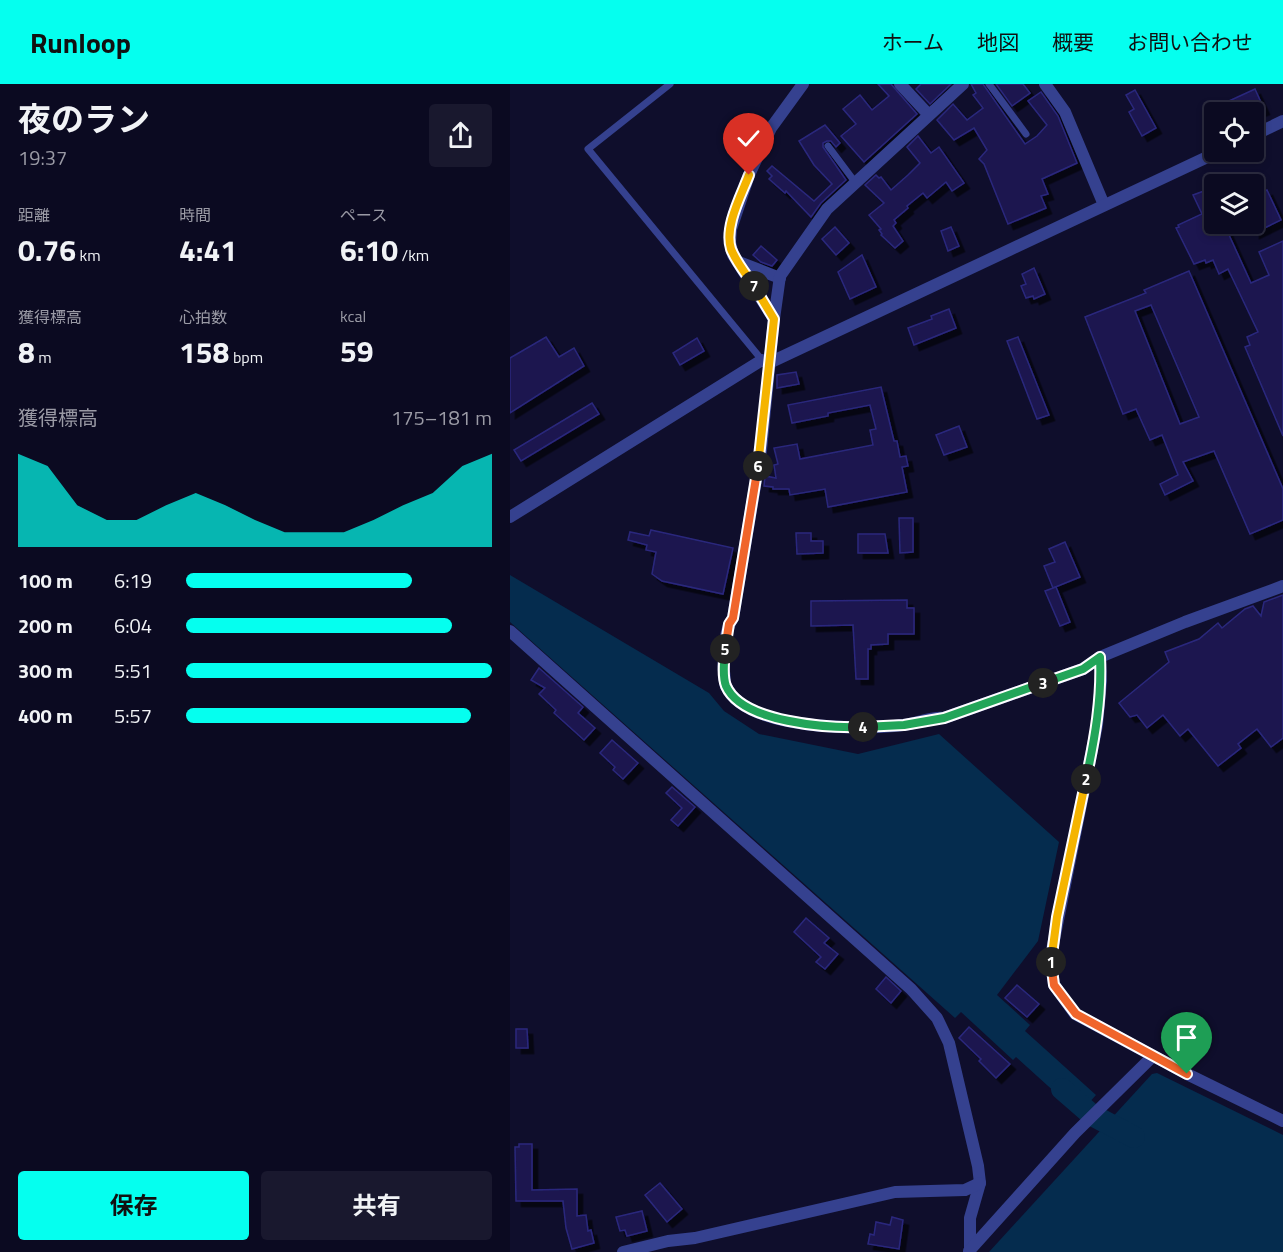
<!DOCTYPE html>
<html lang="ja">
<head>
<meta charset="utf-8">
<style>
	body { margin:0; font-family:"Titillium Web","Noto Sans JP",sans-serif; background:#19182e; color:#f1f3f6; height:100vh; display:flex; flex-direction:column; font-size:22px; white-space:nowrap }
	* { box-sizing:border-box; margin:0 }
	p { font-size:20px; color:#9a9aa5 }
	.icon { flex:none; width:33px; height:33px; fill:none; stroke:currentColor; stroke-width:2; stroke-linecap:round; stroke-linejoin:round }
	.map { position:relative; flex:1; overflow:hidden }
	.drawer { display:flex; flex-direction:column; background:#0b0a21; width:510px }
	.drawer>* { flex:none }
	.tools { position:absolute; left:694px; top:18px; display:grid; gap:12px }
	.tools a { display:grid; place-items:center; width:60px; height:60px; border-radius:6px; background:#0b0a21; box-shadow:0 3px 9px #0003,0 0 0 2px #2b2b3f; font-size:30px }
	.pin { position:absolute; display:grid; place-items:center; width:51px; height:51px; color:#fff; margin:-62px -26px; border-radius:50% 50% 50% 0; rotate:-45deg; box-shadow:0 0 6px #0007 }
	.pin .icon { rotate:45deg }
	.km { position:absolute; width:30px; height:30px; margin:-15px; border-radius:50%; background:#222; color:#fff; font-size:16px; line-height:30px; text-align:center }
	.round { display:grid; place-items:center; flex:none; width:63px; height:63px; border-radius:6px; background:#19182e }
	.head { display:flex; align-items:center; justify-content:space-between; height:102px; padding:0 18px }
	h1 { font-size:33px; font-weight:700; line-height:45px }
	.figures { display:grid; grid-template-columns:repeat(3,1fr); gap:9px; height:102px; padding:6px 18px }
	.figures div { display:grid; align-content:center }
	.figures b { font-size:30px; font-weight:700 }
	.figures small { font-size:16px; font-weight:400 }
	.figures p { font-size:16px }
	.chart { height:168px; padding:12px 18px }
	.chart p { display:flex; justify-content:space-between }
	.chart svg { width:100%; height:108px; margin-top:6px; fill:#05ffef; opacity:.7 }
	.primary-button { display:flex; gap:12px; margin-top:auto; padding:12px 18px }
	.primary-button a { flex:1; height:69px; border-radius:6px; background:#05ffef; color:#111; font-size:24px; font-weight:700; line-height:69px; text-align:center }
	.primary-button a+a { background:#19182e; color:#f1f3f6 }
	ul { padding:0 18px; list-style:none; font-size:20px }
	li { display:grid; grid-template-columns:96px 72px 1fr; align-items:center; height:45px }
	li i { height:15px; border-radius:8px; background:#05ffef }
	header { display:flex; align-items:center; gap:36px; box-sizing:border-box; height:84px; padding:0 30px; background:#05ffef; color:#111 }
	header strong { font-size:28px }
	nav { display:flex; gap:33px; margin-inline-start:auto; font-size:21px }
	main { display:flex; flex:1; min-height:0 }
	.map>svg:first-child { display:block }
</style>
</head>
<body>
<header>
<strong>Runloop</strong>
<nav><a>ホーム</a><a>地図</a><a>概要</a><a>お問い合わせ</a></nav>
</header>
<main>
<section class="drawer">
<div class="head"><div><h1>夜のラン</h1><p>19:37</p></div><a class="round"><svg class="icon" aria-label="share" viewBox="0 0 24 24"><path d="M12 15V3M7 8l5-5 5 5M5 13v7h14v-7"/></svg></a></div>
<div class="figures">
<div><p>距離</p><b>0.76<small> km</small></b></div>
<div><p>時間</p><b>4:41</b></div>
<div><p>ペース</p><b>6:10<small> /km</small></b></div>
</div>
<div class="figures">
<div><p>獲得標高</p><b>8<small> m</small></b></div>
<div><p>心拍数</p><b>158<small> bpm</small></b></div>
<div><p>kcal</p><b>59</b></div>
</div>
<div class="chart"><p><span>獲得標高</span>175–181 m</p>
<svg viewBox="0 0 160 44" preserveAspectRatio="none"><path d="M0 44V6L10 11L20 27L30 33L40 33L50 27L60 22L70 27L80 33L90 38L100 38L110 38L120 33L130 27L140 22L150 11L160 6V44z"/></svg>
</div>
<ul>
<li><b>100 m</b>6:19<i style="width:74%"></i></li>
<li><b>200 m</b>6:04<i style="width:87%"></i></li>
<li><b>300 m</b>5:51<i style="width:100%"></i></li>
<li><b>400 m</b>5:57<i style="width:93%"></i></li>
</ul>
<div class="primary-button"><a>保存</a><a>共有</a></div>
</section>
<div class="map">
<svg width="773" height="1168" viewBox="0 0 773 1168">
	<defs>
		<filter id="shadow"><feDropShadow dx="5.5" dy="5.5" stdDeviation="0" flood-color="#0009"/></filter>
	</defs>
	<rect width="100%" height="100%" fill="#0f0e2c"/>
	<g fill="#052c4e">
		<polygon points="0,491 199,609 214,627 249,650 348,670 429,650 549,758 528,857 487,911 520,941 515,947 586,1011 569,1030 506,973 503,976 451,928 445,934 0,538"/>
		<polygon points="647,989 773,1051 773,1168 479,1168 642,990"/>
	</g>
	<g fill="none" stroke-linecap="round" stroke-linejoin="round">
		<polyline stroke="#052c4e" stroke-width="22" points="552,1005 582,1031 624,1053"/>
	</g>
	<g fill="#1a184f" stroke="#2b287d" stroke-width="1.5" fill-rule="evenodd" filter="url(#shadow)">
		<polygon points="368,0 381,0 407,30 354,78 331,52 346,40 333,25 350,11 362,26 379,12"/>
		<polygon points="411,0 441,0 420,20 406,5"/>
		<polygon points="461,0 473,0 515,60 527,52 537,41 518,17 531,8 548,32 567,79 532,95 538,110 531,112 536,124 498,140 474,80 469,75 477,66 464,44 444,56 427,36 443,20 457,36 473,24 463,11 466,9"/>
		<polygon points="486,0 513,0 520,9 502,22"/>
		<polygon points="745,5 754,25 747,28 695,28"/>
		<polygon points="625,6 646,44 632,52 619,28 624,25 616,11"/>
		<polygon points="315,41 330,59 326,63 321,57 317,57 313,59 313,63 336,96 311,119 301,133 276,107 275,109 259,95 262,92 257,87 262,82 304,117 322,100 304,81 289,57"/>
		<polygon points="408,52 421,69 429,63 454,99 442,107 436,98 417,114 413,109 397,122 398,124 384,136 386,139 383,142 393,157 385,164 371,151 372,150 369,146 371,145 359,131 374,119 355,101 366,91 369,94 371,93 381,106 398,91 410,79 397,63"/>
		<polygon points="757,106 771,136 744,149 744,112"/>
		<polygon points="694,107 696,111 701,109 705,119 705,140 714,140 741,199 759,191 749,168 773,157 773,352 735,263 740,261 737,253 748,248 718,185 709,190 703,176 696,179 695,176 684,180 666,144 669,143 668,141 692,130 683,111"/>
		<polygon points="325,143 339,159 326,171 312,155"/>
		<polygon points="441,143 449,162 438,167 431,147"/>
		<polygon points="251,162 267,176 262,182 251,178 243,171"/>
		<polygon points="352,171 366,203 340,215 328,188"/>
		<polygon points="524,184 535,210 524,215 523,212 516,214 511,202 516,200 512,190"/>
		<path d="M 679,187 L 773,405 L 773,436 L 740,450 L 704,367 L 673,378 L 683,397 L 655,411 L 650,400 L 668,391 L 652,351 L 640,356 L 626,325 L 613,330 L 575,233 L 636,209 L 634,206 ZM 641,221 L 689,333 L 670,340 L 625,227 Z"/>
		<polygon points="439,225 446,244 404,261 398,244 422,235 421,232"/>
		<polygon points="36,253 49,273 64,264 74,282 0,329 0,274"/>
		<polygon points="508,253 539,331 527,335 497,257"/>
		<polygon points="187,254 194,267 170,281 163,269"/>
		<polygon points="286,288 289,300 267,304 267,291"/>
		<polygon points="371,303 384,357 387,357 390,373 396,372 398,382 392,383 397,408 318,423 315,405 280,411 279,405 263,405 263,403 254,402 255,392 266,394 264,381 268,380 264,364 287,360 290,375 363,361 360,346 366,345 360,321 318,329 318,332 282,339 278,321"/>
		<polygon points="82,319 89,330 11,377 4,366"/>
		<polygon points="449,342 457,363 434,371 426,351"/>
		<polygon points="389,434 403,434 403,468 390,469"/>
		<polygon points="141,446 223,464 213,510 152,497 142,490 146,468 136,466 137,461 118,456 120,448 139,452"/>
		<polygon points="286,449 301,449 301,457 313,457 313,469 287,470"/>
		<polygon points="348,450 375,450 378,469 348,469"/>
		<polygon points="555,458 570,493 543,504 534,482 545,478 539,465"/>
		<polygon points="546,503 560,538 550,542 535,507"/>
		<polygon points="773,511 773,654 761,663 747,645 728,660 731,664 708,682 678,645 670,652 653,631 637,644 627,631 620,633 609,619 659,578 655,568 689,555 708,539 712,544 735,525 743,522 751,532 754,518"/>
		<polygon points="397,516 397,524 404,524 404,550 378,550 378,560 361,561 361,565 358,565 358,595 346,595 343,541 301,542 301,517"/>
		<polygon points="29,584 73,623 68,629 85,644 74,656 44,629 46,626 29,610 35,604 21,596"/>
		<polygon points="102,656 128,679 113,695 103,686 105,683 90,669"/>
		<polygon points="162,703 185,723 168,742 161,736 172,724 156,709"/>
		<polygon points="296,834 319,854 314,859 328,870 315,885 306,878 311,873 284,848"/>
		<polygon points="376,893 391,907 381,919 366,905"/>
		<polygon points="507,901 529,920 517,933 495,914"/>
		<polygon points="459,943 500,980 486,994 469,977 471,975 449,954"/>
		<polygon points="6,945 17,945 18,964 6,964"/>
		<polygon points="9,1060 22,1060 22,1106 67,1105 67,1132 76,1131 78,1147 81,1146 84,1159 62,1165 56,1144 53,1117 6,1117 5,1063 9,1063"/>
		<polygon points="150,1099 172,1125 157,1138 135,1111"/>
		<polygon points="132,1127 137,1147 117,1152 115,1146 110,1147 106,1133"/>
		<polygon points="382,1133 393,1136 389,1165 358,1160 360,1150 364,1151 366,1138 380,1141"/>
	</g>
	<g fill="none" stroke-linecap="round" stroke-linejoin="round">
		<g stroke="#35418f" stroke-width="7">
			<polyline points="160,0 78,65 252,276"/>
			<polyline points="479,0 516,50"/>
			<polyline points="318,62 345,98"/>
		</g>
		<g stroke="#35418f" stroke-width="12">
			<path d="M 293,0 L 261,44 L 239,91 L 221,145 L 220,158 L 223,171 L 264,235 L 251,366 L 223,534 C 213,549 213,572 214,588 C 215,592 214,598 216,602 C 236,647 353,646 393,641 C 406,640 421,632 434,634 L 573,585 L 590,573 L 675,538 L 773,502"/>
			<polyline points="390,0 418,30"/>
			<polyline points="535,0 555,28 594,121"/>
			<polyline points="229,178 270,194"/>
			<polyline points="264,235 270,192 317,125 453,0"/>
			<polyline points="0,547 401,905 427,934 439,959 468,1082 470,1099 460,1134 460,1165"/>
			<polyline points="590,573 591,597 587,641 542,866 541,878 544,901 565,930 677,990 773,1037"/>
			<polyline points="459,1167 565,1049 643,972"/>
			<polyline points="113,1168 158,1157 185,1154 385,1108 455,1106 470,1099"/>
		</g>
		<g stroke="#35418f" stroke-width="12">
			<polyline points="744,51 773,37"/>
			<polyline points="0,433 252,276 259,279 708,68"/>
		</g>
	</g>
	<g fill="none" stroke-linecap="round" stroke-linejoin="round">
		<g stroke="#fff" stroke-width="12">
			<polyline id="split-1" points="541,878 544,901 566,930 677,990"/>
		</g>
		<g stroke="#fff" stroke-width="12">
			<polyline id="split-2" points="541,878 547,833 576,695"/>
		</g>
		<g stroke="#fff" stroke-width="12">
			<path id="split-3" d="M 533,599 L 573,585 L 590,573 C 592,614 585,654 576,695"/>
		</g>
		<g stroke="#fff" stroke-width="12">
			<polyline id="split-4" points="353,643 394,641 434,634 533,599"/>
		</g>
		<g stroke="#fff" stroke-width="12">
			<path id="split-5" d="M 215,565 C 214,576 212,592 216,602 C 232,639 319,644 353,643"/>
		</g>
		<g stroke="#fff" stroke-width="12">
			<polyline id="split-6" points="215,565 219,540 223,534 248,382"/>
		</g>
		<g stroke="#fff" stroke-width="12">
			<polyline id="split-7" points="244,202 264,235 248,382"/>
		</g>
		<g stroke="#fff" stroke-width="12">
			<path id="split-8" d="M 239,91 C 231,112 214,143 221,165 C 226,178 237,191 244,202"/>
		</g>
		<use href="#split-1" stroke="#f0652b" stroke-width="8"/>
		<use href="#split-2" stroke="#f5b400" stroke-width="8"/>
		<use href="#split-3" stroke="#22a559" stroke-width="8"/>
		<use href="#split-4" stroke="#22a559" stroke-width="8"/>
		<use href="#split-5" stroke="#22a559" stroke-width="8"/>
		<use href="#split-6" stroke="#f0652b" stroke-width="8"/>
		<use href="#split-7" stroke="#f5b400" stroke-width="8"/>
		<use href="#split-8" stroke="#f5b400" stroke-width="8"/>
	</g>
</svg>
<div class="tools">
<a><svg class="icon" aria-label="locate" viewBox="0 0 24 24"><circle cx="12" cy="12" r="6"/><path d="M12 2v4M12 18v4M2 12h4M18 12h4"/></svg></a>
<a><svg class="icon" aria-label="layers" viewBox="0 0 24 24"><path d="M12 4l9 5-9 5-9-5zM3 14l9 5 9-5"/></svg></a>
</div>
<div class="pin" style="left:677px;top:990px;background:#1e9e55"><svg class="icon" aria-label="arrive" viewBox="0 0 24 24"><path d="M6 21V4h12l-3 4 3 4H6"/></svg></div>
<div class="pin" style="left:239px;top:91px;background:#d93025"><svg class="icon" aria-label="check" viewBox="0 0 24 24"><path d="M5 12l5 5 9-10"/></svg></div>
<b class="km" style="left:541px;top:878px">1</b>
<b class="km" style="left:576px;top:695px">2</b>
<b class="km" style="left:533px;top:599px">3</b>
<b class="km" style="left:353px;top:643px">4</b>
<b class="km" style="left:215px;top:565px">5</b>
<b class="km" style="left:248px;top:382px">6</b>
<b class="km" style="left:244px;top:202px">7</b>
</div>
</main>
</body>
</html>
